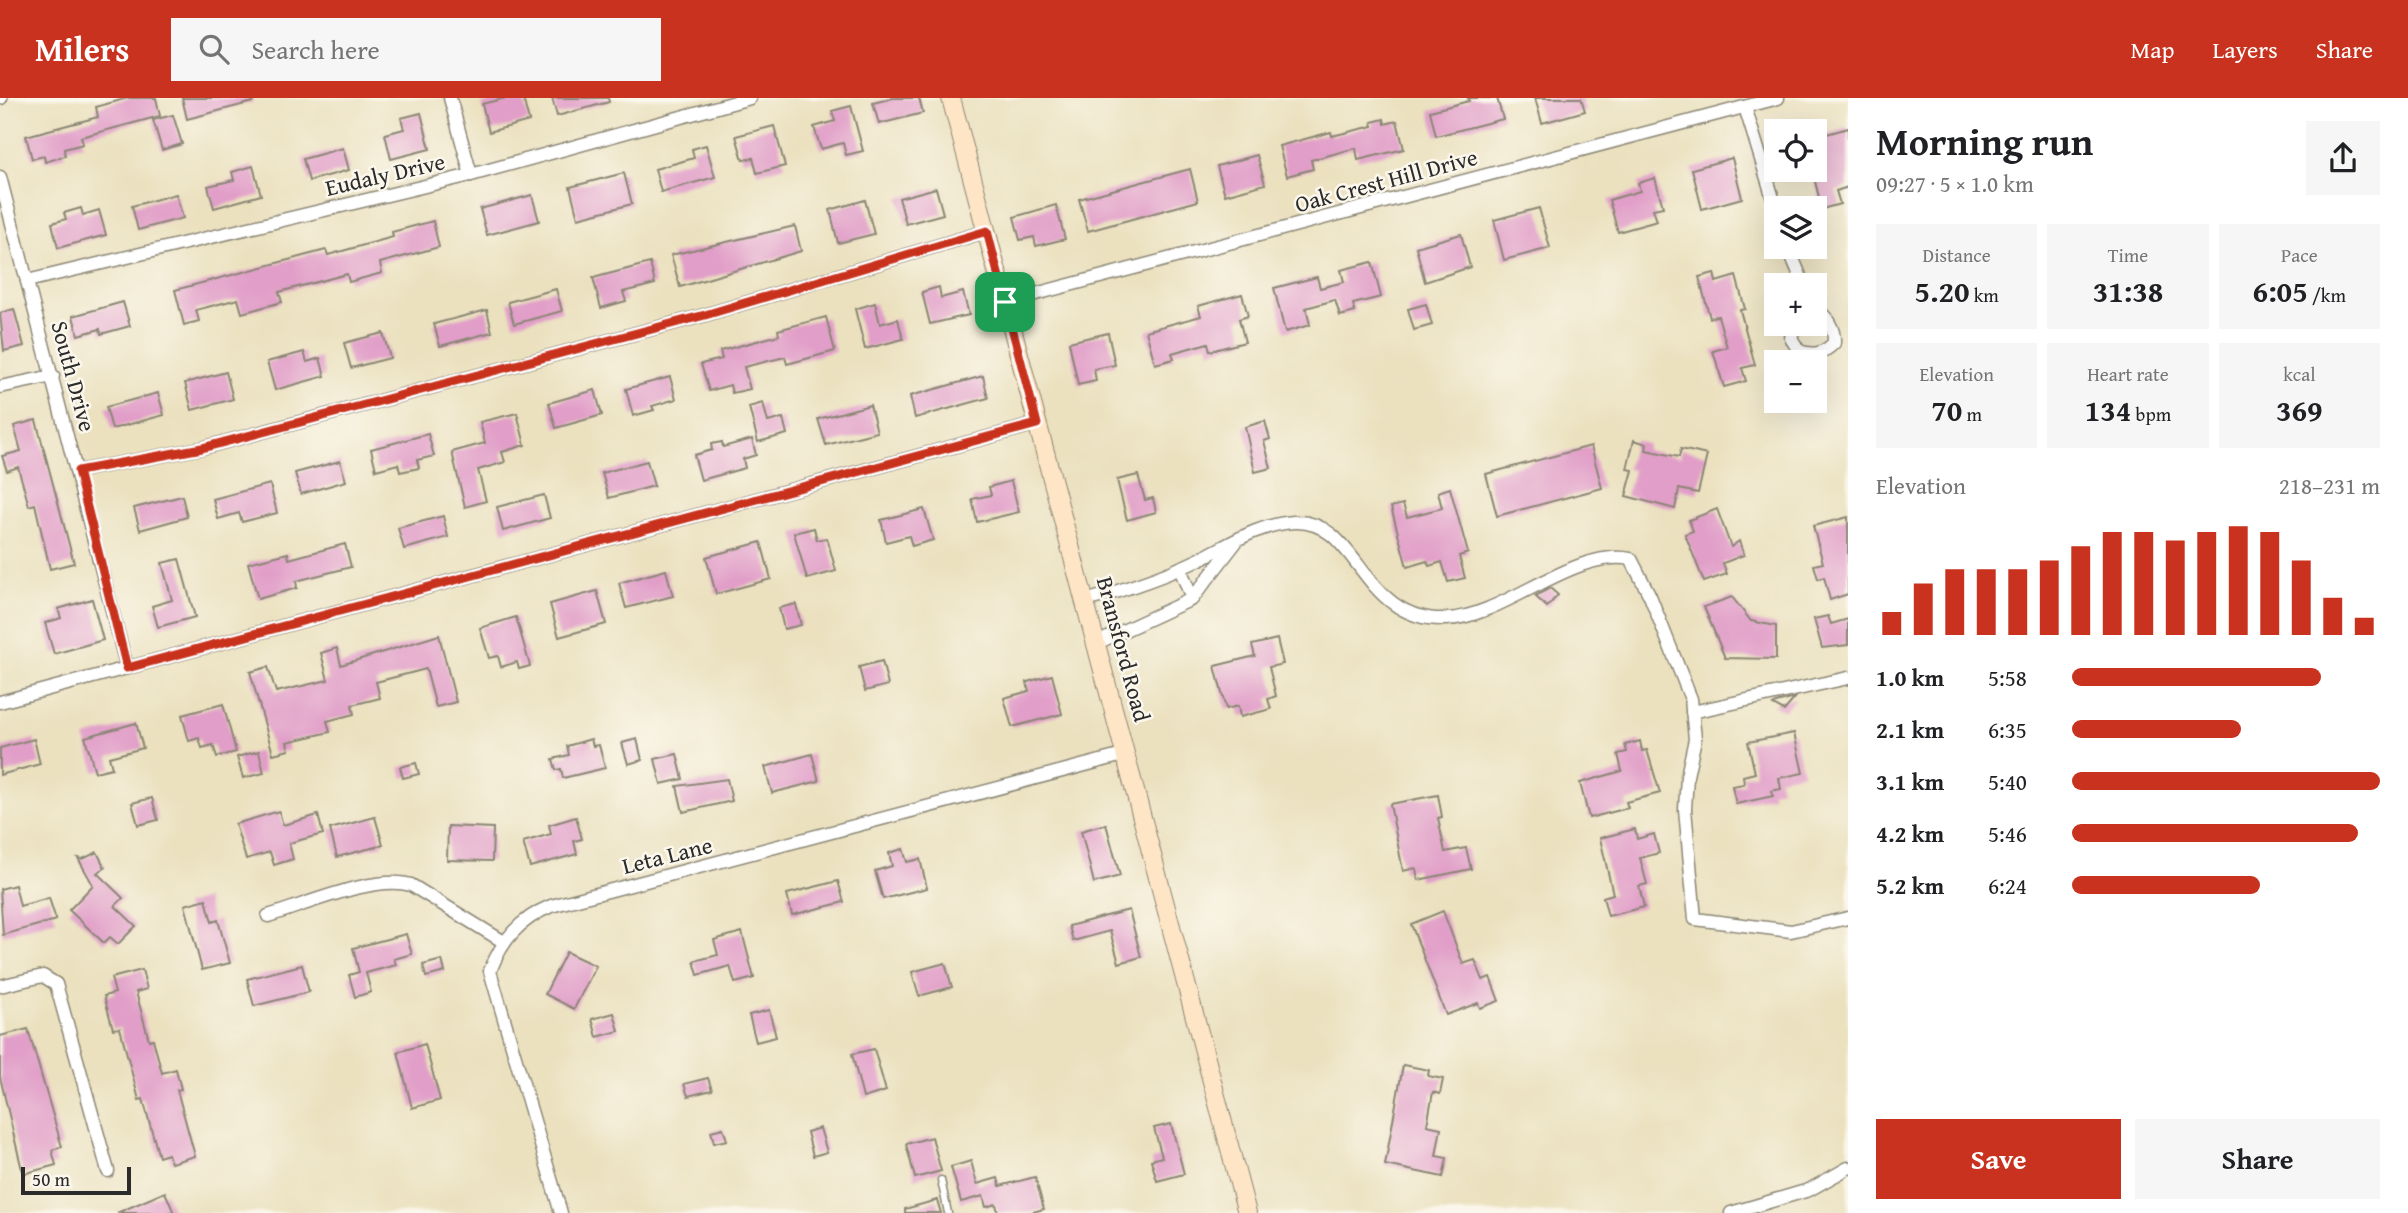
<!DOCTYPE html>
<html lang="en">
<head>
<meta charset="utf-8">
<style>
	body { margin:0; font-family:"Gentium Book Plus",serif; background:#f6f6f6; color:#202124; height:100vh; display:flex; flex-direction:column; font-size:26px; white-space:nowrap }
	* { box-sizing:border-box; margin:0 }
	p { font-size:23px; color:#757577 }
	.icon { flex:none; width:38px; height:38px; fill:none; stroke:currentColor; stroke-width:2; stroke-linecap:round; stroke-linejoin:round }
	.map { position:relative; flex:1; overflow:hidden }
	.panel { display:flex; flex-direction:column; background:#fff; width:560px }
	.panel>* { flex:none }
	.controls { position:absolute; left:1764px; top:21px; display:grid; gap:14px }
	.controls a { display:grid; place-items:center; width:63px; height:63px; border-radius:0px; background:#fff; box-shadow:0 7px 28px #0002; font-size:35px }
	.scale { position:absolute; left:21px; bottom:18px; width:110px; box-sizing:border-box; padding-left:7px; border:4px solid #2b2b2b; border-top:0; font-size:19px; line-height:24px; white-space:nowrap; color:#2b2b2b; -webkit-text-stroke:5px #fbf7ec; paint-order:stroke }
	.pin { position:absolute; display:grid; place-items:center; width:60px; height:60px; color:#fff; margin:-30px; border-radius:14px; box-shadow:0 4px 10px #0006 }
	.round { display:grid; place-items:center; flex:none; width:74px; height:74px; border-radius:0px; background:#f6f6f6 }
	.headline { display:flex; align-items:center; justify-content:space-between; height:119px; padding:0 28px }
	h1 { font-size:38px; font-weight:700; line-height:52px }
	.figures { display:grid; grid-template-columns:repeat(3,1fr); gap:10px; height:119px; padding:7px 28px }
	.figures div { display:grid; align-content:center; border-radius:0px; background:#f6f6f6; text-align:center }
	.figures b { font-size:30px; font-weight:700 }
	.figures small { font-size:19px; font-weight:400 }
	.figures p { font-size:19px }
	.chart { height:196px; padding:14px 28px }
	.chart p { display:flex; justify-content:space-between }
	.chart svg { width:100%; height:126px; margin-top:7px; stroke:#c8321e; stroke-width:6 }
	.cta { display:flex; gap:14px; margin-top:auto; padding:14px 28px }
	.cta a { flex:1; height:80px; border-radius:0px; background:#c8321e; color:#fff; font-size:28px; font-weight:700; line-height:80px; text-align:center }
	.cta a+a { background:#f6f6f6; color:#202124 }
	ul { padding:0 28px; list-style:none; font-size:23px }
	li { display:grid; grid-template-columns:112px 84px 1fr; align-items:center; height:52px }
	li i { height:18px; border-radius:9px; background:#c8321e }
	header { display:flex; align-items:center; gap:42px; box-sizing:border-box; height:98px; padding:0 35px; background:#c8321e; color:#fff }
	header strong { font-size:33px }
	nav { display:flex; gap:38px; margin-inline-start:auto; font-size:24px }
	.search { width:490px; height:63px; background:#f6f6f6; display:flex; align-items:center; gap:18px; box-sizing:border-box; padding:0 24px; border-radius:0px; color:#757577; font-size:26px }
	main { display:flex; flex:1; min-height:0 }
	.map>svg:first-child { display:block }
</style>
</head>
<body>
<header>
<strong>Milers</strong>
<div class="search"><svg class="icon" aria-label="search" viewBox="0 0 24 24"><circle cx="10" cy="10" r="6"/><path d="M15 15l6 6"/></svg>Search here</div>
<nav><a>Map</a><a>Layers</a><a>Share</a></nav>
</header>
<main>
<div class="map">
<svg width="1848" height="1115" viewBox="0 0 1848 1115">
	<rect width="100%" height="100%" fill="#fbf7ec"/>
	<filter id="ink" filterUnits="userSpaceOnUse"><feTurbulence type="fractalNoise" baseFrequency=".0143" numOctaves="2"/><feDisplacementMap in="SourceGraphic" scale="14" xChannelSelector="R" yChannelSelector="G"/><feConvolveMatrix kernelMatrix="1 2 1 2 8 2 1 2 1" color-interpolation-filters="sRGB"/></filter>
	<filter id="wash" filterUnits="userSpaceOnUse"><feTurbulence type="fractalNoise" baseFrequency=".00686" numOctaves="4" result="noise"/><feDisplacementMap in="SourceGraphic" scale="28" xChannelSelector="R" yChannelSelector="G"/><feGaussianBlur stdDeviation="1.57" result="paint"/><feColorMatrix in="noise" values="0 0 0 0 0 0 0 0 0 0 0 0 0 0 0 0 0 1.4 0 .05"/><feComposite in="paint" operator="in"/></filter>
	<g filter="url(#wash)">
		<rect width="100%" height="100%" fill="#ebe1bf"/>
		<g id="blocks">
			<g fill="#e19ec8">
				<polygon points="128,0 156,0 160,18 81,39 83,46 64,51 65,58 45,64 44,58 32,61 26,38 98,19 96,9"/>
				<polygon points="182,0 252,0 253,4 187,21"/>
				<polygon points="506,0 523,0 529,23 489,34 482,6"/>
				<polygon points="552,0 608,0 609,4 557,18"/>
				<polygon points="893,0 919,0 923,15 879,26 873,5"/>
				<polygon points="1468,0 1497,0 1503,21 1436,38 1430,13 1469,3"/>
				<polygon points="1535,0 1581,0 1585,13 1542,25"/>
				<polygon points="851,8 863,53 846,57 843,45 821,51 814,29 835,23 832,13"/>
				<polygon points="421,15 430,51 391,61 385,36 404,31 401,20"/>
				<polygon points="173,17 182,46 162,52 153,22"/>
				<polygon points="1384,21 1385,26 1397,23 1404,51 1358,62 1356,50 1311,62 1313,71 1287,78 1279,48 1331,34 1332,38 1373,28 1372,24"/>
				<polygon points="774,28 785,68 757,75 753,60 743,62 736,38"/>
				<polygon points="1848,30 1848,89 1836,93 1840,106 1822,111 1812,72 1815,72 1815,50 1818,49 1816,39"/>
				<polygon points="706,47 715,79 661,94 655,71 694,60 692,51"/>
				<polygon points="343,50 349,72 309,83 303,61"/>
				<polygon points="1257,57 1265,86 1225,97 1217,68"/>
				<polygon points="1732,60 1742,100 1702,111 1692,71"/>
				<polygon points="253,68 261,97 214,110 208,88 234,82 232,74"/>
				<polygon points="1190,71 1198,103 1088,133 1079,101"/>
				<polygon points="624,75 632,106 578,120 570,89"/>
				<polygon points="1655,80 1663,109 1653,111 1657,123 1618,134 1609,102 1640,93 1638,85"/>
				<polygon points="936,90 943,116 906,126 899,100"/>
				<polygon points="176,96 183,120 138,132 132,108"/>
				<polygon points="532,97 539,123 487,137 480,111"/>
				<polygon points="865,102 874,136 838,145 830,112"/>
				<polygon points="1056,107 1065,141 1036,148 1034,139 1020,142 1014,119"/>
				<polygon points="81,110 83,117 99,112 106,137 58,150 52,125 66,121 64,115"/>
				<polygon points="1539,110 1550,150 1504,162 1494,122"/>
				<polygon points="433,123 439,149 380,165 382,175 349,184 347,176 279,194 282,204 242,215 238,201 196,212 199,223 184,227 175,192 326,152 328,157 393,139 392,134"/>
				<polygon points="795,128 801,153 680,189 671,157"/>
				<polygon points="1461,136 1470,169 1425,184 1416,149"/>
				<polygon points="1372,164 1381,199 1353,206 1355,214 1340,218 1335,202 1306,210 1310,227 1285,234 1274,190 1317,179 1320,190 1344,184 1341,172"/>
				<polygon points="650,165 655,186 623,194 626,203 601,210 593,180"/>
				<polygon points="1714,175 1716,184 1736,178 1745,211 1740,212 1755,267 1742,270 1746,283 1724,289 1713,253 1727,249 1718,218 1710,220 1699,179"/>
				<polygon points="939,189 941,200 963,194 969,217 930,226 922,194"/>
				<polygon points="556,191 562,213 514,226 508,204"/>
				<polygon points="1242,196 1248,218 1239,221 1245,244 1210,253 1208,245 1172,255 1174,261 1155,266 1146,233 1201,218 1198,208"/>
				<polygon points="123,204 130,228 101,236 100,231 78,237 73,218"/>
				<polygon points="875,205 880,226 898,221 903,241 865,251 855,211"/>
				<polygon points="1426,206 1432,227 1414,232 1408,211"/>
				<polygon points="14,211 24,248 4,253 0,215"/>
				<polygon points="487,212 492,234 440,248 434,226"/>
				<polygon points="826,219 835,253 787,266 785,259 744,269 750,291 732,295 730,287 709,293 701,266 722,261 720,253 779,237 778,232"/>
				<polygon points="383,235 390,260 351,270 344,245"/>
				<polygon points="1108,235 1115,267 1094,271 1096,283 1078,287 1069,244"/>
				<polygon points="304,254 307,264 320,260 325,278 275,292 267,264"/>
				<polygon points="226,274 233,301 192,312 185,285"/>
				<polygon points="983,278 988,300 915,320 910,298"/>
				<polygon points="670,279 676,301 652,308 654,312 633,318 626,291"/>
				<polygon points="595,292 602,317 556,330 549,305"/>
				<polygon points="158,295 164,317 112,331 106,309"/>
				<polygon points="763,305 768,324 783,320 787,336 758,344 749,309"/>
				<polygon points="870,307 877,334 826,347 818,321"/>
				<polygon points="517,315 525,347 502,354 505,364 478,372 486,403 465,409 452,354 485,345 480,324"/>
				<polygon points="36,322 74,465 50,471 35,406 29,408 18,369 7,373 2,358 21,353 14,328"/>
				<polygon points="1265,323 1270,341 1264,343 1271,370 1255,374 1245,329"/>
				<polygon points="428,336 434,358 417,362 419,370 400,374 398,366 376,372 371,351"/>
				<polygon points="752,341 756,357 743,361 745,370 701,382 694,357 712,352 711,346 722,344 723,349"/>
				<polygon points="1634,342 1647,346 1646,352 1679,359 1681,351 1707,357 1698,395 1679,391 1675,411 1626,398 1633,372 1627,371"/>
				<polygon points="1591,348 1602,390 1497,418 1486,376"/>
				<polygon points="340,363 346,383 301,396 295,375"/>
				<polygon points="647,363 654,388 609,400 602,375"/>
				<polygon points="1138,377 1145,402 1153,400 1156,414 1127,422 1117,382"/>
				<polygon points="1011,383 1019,414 977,424 972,401 991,397 989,389"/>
				<polygon points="270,386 277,415 242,424 239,415 218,421 213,401"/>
				<polygon points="1450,390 1468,455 1459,458 1465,480 1448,484 1442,464 1429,468 1427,463 1407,469 1391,409 1403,406 1407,419 1442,410 1438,394"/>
				<polygon points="544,397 550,420 503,433 497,409"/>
				<polygon points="182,398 187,419 140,432 134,410"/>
				<polygon points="924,411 933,442 912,448 909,438 886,444 881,422"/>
				<polygon points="1717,411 1731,449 1739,443 1744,457 1723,465 1727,476 1704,484 1685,436 1693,433 1689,422"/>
				<polygon points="443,418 448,439 404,451 398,430"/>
				<polygon points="1848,419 1848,496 1830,502 1824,479 1818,481 1814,467 1823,465 1813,428"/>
				<polygon points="814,430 817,442 827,440 836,473 807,481 794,435"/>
				<polygon points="761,444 771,481 716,496 706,459"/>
				<polygon points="345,446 351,469 296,483 297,490 258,501 248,465 288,455 289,461"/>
				<polygon points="179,461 195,519 158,529 152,508 172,502 162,465"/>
				<polygon points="666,472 673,498 626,510 619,485"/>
				<polygon points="1550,490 1558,497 1547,509 1535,498"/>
				<polygon points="597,493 606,526 559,539 550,506"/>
				<polygon points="1732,499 1751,523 1776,528 1776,561 1725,560 1704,509"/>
				<polygon points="92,501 103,542 54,556 45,525 61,520 58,511"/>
				<polygon points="796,506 801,527 784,531 779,510"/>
				<polygon points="1828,518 1831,526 1848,521 1848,547 1822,550 1814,521"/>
				<polygon points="516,519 530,568 519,571 517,564 501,569 498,558 489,560 480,530"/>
				<polygon points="439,537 456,604 436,609 426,571 376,584 380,600 352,607 354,616 327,623 330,634 287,644 289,652 273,656 250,574 268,569 276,594 328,582 321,555 337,550 341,567"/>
				<polygon points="1277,541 1283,566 1269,569 1276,598 1268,601 1271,611 1240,619 1238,608 1226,611 1215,568 1255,558 1252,547"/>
				<polygon points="882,563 888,587 865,593 859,569"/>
				<polygon points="1052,577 1062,616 1012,629 1004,600 1029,593 1027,584"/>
				<polygon points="1795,600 1784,613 1773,607 1776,605"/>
				<polygon points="223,606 236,654 217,659 213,647 202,650 199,640 189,643 182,617"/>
				<polygon points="136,625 143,650 109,659 112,670 95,674 85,639"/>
				<polygon points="1794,635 1803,675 1779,680 1781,691 1771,693 1773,698 1736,706 1732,688 1744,686 1743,678 1755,675 1748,644"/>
				<polygon points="34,641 40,666 0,677 0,650"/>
				<polygon points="591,641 593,648 599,647 605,670 563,680 561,671 556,672 553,661 569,657 567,648"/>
				<polygon points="637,641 642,662 628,666 622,645"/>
				<polygon points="1640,643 1642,653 1647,652 1660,695 1626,704 1628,710 1589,720 1580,685 1622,673 1618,656 1627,654 1625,647"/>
				<polygon points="259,653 264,675 243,680 237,659"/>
				<polygon points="677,656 683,681 661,686 655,661"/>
				<polygon points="812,656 819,683 772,695 765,669"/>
				<polygon points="416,665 419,676 403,680 400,669"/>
				<polygon points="727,681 732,703 683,714 677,688"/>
				<polygon points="1438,697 1442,719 1438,720 1445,754 1466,750 1471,771 1418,782 1416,770 1403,773 1390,706"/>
				<polygon points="152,700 158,722 138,727 132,705"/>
				<polygon points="279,713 283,727 318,717 323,736 289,745 293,761 274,767 270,754 246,761 235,726"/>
				<polygon points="375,719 383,747 337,759 330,731"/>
				<polygon points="576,719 582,741 574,743 577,756 530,769 523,744 551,736 549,727"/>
				<polygon points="1106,726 1120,778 1094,785 1081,733"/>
				<polygon points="448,728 493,730 492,763 447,762"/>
				<polygon points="1635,731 1637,741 1654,736 1659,755 1640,760 1647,786 1639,788 1644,809 1608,818 1603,799 1613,796 1600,740"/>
				<polygon points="903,751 907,764 920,761 927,790 883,801 875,773 892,768 889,755"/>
				<polygon points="97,754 105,770 97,775 123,800 115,808 136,828 118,846 110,839 104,845 69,812 93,787 78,760 83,761"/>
				<polygon points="838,783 844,804 792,817 787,796"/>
				<polygon points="15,787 20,808 49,800 56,822 3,837 0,791"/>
				<polygon points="206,801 212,824 218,822 230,865 202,872 185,807"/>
				<polygon points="1129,812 1141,859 1119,865 1110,833 1073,843 1069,828"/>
				<polygon points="1443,813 1463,866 1475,862 1483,882 1490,879 1499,903 1480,910 1478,905 1446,917 1411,826"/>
				<polygon points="742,834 754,880 735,885 730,868 698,877 694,863 718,857 714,842"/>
				<polygon points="406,836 412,856 394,861 396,867 366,875 371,894 355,899 349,877 359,874 353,850"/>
				<polygon points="566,854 596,868 574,911 545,896"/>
				<polygon points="442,862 445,874 426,879 423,867"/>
				<polygon points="945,865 952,889 919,898 912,874"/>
				<polygon points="302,867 309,894 254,908 247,881"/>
				<polygon points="142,872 147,891 136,894 149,942 153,941 162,975 176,971 181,991 177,992 195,1058 171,1065 168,1056 159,1059 143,1001 139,1002 120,930 113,931 104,898 115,895 111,880"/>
				<polygon points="769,912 776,939 756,944 749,917"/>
				<polygon points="614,915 619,933 597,939 592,921"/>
				<polygon points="28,931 62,1049 52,1052 56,1067 23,1076 0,979 0,938"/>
				<polygon points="425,946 440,1002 412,1010 398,954"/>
				<polygon points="874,951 886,993 863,1000 852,956"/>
				<polygon points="1403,967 1429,972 1428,978 1443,981 1440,996 1433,994 1427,1027 1441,1030 1436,1058 1447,1060 1443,1079 1385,1067"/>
				<polygon points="708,980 712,992 688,998 684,986"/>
				<polygon points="1171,1026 1184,1076 1157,1083 1151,1062 1162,1059 1154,1030"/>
				<polygon points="723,1030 727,1042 714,1045 711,1033"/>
				<polygon points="820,1030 827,1054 813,1058 807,1034"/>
				<polygon points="932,1039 941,1073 915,1080 906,1046"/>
				<polygon points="971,1063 977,1086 998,1080 1000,1088 1035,1079 1044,1111 1029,1115 998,1115 996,1106 986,1109 983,1098 961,1104 951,1069"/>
				<polygon points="165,1094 174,1115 117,1115"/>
				<polygon points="937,1102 941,1115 905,1115 905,1111"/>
			</g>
		</g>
	</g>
	<g filter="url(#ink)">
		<use href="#blocks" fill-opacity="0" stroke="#8b8675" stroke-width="2"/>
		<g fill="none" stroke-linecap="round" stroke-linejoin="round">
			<g stroke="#8b8675" stroke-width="9">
				<polyline id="lane" points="941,1082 948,1115"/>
			</g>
			<g stroke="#8b8675" stroke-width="15">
				<g id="street">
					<polyline points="0,0 1,0"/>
					<polyline points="450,0 471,77"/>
					<polyline points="1745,9 1776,110"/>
					<polyline points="0,79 127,570"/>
					<polyline points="1788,149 1804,187"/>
					<polyline points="27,183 471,77 750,0"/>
					<polyline points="1005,204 1778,0"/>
					<path d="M 1795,226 L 1791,240 L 1799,253 C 1813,258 1823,256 1834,245 C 1835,231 1826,216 1815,211"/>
					<polyline points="0,289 53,278"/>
					<polyline points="78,373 202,350 705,217 987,133"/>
					<polyline points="1180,470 1192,501"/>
					<path d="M 1086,503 C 1123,492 1161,480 1196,463 C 1227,448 1258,426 1294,424 C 1359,420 1360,525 1447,521 C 1504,519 1575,449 1631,461 L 1650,498 L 1691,601 L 1695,641 L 1687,678 L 1685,711 L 1695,821 L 1791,833 L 1848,820"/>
					<polyline points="1097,545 1192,501 1236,444"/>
					<polyline points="0,604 1037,326"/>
					<polyline points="1692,614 1848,580"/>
					<path d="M 268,818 C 305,807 375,776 411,787 L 504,844"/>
					<polyline points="0,888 43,878 56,886 108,1073"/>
					<path d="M 561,1115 L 490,873 C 502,842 520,821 551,808 L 1127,656"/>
					<polyline points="1731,1115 1809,1092 1848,1070"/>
				</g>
			</g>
			<g stroke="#8b8675" stroke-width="20">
				<polyline id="secondary" points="951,0 1247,1115"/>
			</g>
			<use href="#lane" stroke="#fff" stroke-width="6"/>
			<use href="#street" stroke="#fff" stroke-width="12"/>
			<use href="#secondary" stroke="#fee5c5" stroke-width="18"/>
		</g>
	</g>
	<g fill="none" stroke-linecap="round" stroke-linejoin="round" filter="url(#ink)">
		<g stroke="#fff" stroke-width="14">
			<polygon id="route" points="987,133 1037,326 127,570 78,373 202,350 705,217"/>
		</g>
		<use href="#route" stroke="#c8321e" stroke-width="9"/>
	</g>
	<g text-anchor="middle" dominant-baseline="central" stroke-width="5" stroke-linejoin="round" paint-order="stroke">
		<g font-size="23" fill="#2b2b2b" stroke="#fbf7ec">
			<text transform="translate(385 76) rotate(-13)">Eudaly Drive</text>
			<text transform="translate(1386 82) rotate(-15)">Oak Crest Hill Drive</text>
			<text transform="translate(74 278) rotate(75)">South Drive</text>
			<text transform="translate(1124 551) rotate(75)">Bransford Road</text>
			<text transform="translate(667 757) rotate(-14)">Leta Lane</text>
		</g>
	</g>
</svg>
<div class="controls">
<a><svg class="icon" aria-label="locate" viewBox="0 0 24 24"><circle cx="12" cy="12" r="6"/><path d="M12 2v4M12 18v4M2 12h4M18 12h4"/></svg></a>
<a><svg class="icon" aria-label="layers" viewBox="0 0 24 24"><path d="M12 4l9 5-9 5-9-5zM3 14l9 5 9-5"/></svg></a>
<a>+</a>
<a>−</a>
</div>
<div class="scale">50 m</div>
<div class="pin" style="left:1005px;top:204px;background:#1e9e55"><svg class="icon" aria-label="arrive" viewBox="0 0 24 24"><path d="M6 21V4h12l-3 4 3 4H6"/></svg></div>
</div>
<section class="panel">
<div class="headline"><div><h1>Morning run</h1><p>09:27 · 5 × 1.0 km</p></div><a class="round"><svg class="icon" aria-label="share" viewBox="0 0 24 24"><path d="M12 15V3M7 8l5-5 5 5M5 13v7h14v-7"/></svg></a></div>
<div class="figures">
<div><p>Distance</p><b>5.20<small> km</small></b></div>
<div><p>Time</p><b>31:38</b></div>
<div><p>Pace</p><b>6:05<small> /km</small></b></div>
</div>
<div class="figures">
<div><p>Elevation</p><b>70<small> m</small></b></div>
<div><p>Heart rate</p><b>134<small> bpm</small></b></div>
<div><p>kcal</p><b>369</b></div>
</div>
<div class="chart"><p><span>Elevation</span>218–231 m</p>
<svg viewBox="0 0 160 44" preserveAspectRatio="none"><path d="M5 44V36M15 44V26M25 44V21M35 44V21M45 44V21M55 44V18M65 44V13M75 44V8M85 44V8M95 44V11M105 44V8M115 44V6M125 44V8M135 44V18M145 44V31M155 44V38"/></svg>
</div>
<ul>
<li><b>1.0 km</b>5:58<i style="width:81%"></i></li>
<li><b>2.1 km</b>6:35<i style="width:55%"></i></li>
<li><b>3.1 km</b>5:40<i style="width:100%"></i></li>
<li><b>4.2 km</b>5:46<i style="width:93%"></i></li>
<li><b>5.2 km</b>6:24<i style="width:61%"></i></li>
</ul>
<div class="cta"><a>Save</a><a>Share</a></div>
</section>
</main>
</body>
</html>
